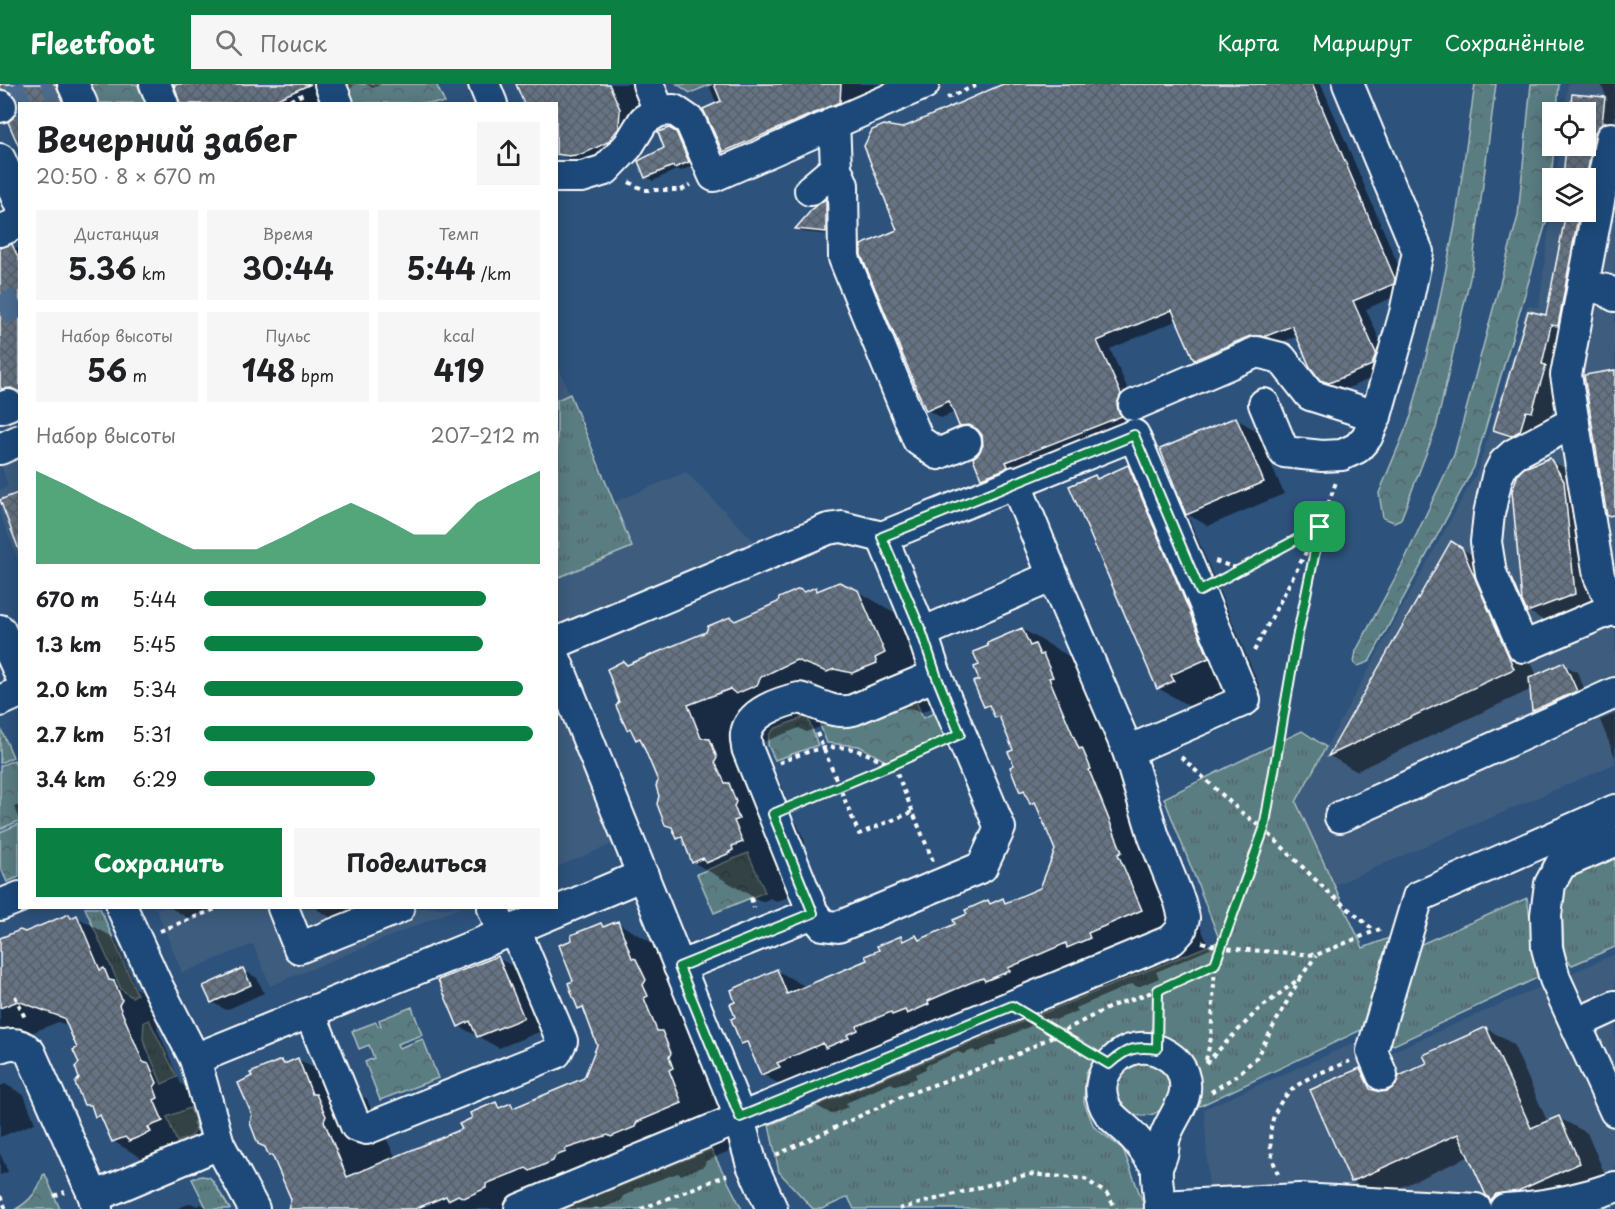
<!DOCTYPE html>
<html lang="ru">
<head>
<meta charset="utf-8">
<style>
	body { margin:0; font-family:"Playpen Sans",sans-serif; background:#f6f6f6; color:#202124; height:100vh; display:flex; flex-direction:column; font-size:22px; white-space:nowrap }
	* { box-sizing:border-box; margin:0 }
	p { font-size:20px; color:#757577 }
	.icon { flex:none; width:33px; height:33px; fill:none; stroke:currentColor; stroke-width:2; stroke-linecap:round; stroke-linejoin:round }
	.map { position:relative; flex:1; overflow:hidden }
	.side { position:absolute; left:18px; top:18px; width:540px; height:807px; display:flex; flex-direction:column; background:#fff; border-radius:0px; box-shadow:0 3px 15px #0003 }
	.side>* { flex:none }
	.buttons { position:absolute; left:1542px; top:18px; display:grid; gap:12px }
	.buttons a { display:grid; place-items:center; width:54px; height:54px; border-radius:0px; background:#fff; box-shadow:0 3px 15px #0003; font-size:30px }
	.pin { position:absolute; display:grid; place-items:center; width:51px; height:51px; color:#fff; margin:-26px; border-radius:12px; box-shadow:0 3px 9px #0006 }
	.round { display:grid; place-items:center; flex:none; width:63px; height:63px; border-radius:0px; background:#f6f6f6 }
	.headline { display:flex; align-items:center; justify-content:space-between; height:102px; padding:0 18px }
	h1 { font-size:33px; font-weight:700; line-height:45px }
	.metrics { display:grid; grid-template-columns:repeat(3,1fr); gap:9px; height:102px; padding:6px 18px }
	.metrics div { display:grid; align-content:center; border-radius:0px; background:#f6f6f6; text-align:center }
	.metrics b { font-size:30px; font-weight:700 }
	.metrics small { font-size:16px; font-weight:400 }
	.metrics p { font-size:16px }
	.chart { height:168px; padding:12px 18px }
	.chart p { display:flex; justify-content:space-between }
	.chart svg { width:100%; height:108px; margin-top:6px; fill:#0b8043; opacity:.7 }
	.primary-button { display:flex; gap:12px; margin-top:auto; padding:12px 18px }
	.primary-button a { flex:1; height:69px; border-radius:0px; background:#0b8043; color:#fff; font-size:24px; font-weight:700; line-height:69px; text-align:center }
	.primary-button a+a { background:#f6f6f6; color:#202124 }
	ul { padding:0 18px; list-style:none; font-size:20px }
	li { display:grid; grid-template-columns:96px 72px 1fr; align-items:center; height:45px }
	li i { height:15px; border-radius:8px; background:#0b8043 }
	header { display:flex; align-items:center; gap:36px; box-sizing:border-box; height:84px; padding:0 30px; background:#0b8043; color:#fff }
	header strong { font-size:28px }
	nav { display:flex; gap:33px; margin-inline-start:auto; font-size:21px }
	.search { width:420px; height:54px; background:#f6f6f6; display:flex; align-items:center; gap:15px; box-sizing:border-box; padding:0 21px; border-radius:0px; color:#757577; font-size:22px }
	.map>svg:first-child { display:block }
</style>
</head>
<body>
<header>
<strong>Fleetfoot</strong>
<div class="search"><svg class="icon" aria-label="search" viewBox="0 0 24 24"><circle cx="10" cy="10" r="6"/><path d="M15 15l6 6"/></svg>Поиск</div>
<nav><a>Карта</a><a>Маршрут</a><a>Сохранённые</a></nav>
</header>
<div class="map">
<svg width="1615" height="1125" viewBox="0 0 1615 1125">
	<defs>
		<pattern id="grass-tufts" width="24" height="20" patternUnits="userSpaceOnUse" patternTransform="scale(1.5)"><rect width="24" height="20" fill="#5a7d82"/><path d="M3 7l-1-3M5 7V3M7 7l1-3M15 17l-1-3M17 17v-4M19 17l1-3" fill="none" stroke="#536467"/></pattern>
		<pattern id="forest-crowns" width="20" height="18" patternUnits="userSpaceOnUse" patternTransform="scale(1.5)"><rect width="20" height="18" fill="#5a7d82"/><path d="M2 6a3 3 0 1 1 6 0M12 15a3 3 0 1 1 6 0" fill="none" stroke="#536467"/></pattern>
		<pattern id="building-cross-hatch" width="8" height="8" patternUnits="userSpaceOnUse" patternTransform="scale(1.5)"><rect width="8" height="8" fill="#657384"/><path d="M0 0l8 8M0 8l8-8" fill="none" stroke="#575e65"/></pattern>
	</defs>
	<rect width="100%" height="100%" fill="#2d527c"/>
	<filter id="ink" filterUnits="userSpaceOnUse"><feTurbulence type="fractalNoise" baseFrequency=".0167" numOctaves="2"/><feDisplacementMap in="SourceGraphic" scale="12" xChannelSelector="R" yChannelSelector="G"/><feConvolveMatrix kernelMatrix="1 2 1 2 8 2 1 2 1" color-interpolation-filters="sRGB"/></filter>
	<g filter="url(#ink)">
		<g fill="#3e5c7e">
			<polygon points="1568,0 1615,0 1615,680 1333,802 1296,718 1478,386 1527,222 1539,223 1552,119 1552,128 1586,128 1586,94 1556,94 1560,62 1586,62 1586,28 1564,28"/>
			<polygon points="556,277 614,418 686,388 758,461 557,544"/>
			<polygon points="19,368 19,479 0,430 0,406 8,402 0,377"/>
			<polygon points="556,616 615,759 557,783 556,783"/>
			<polygon points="156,824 459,824 270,902 253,860 182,889"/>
			<polygon points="1615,870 1615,1125 1210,1125 1204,1025 1361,956 1389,969"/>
		</g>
		<g fill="url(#grass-tufts)" stroke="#acbec0" stroke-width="1.5">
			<polygon points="570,310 632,463 557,494 557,316"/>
			<polygon points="1302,647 1326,663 1296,718 1363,864 1389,854 1361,946 1200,1022 1195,1011 1187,977 1105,969 1086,988 1084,1018 1094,1043 1123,1065 1145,1124 1142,1125 854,1125 848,1113 822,1125 813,1125 779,1088 769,1041 1220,857 1164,714"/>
			<polygon points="1615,770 1615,863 1572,881 1564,873 1561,803 1573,786"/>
			<polygon points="1527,814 1539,893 1394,961 1385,956 1412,864"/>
			<polygon points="85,824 100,824 137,910 132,913 121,905"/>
			<polygon points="149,936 177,993 162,1000 143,955 144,938"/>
			<circle cx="1143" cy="1005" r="27"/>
			<polygon points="190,1024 196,1039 196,1046 190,1053 177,1058 167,1033"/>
			<polygon points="711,1065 742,1125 564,1125"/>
			<polygon points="201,1092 209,1093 212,1096 230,1125 207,1125 192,1095"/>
		</g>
		<g fill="url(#forest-crowns)" stroke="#acbec0" stroke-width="1.5">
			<polygon points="83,0 137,0 145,19 91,19"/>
			<polygon points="352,0 436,0 445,19 354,19 346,2"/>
			<polygon points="677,0 712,0 690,9"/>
			<polygon points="1475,0 1496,0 1472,185 1436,344 1401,435 1394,438 1383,434 1379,409 1411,332 1436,233 1455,141"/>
			<polygon points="1531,0 1559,0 1557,28 1552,28 1554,62 1548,132 1474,383 1369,578 1358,582 1354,579 1356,567 1403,479 1454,371 1518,132"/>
			<path d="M 915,615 L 923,634 L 939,627 L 950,651 L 887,678 L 859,662 L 827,659 L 817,633 C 829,641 838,645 853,642 Z"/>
			<polygon points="807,632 818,661 775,676 768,661 769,651 774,645"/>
			<polygon points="0,643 13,673 0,679"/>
			<polygon points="14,676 19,689 19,737 0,745 0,682"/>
			<polygon points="19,740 19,793 7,798 0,782 0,748"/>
			<polygon points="748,769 765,808 714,829 697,790"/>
			<polygon points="412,923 422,951 397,960 399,964 423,955 438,994 380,1016 365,978 374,974 369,961 359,965 352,947 376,938 378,942 381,942 379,936"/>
			<path d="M 45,1090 L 60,1125 L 16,1125 C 30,1117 39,1106 43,1091 Z"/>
		</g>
		<g fill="#0007">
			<polygon points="0,0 80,0 87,20 20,20 19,27 19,19 0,8"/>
			<polygon points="175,0 363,0 354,1 336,20 181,20"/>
			<polygon points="365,0 381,0 373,4"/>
			<polygon points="517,0 631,0 650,44 649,62 643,71 629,80 588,86 556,68 556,20"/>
			<polygon points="716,0 891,0 851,19 846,16 846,21 730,71 724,67 717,21 710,3"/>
			<polygon points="1007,0 1321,0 1408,204 1407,207 1366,225 1389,278 1386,288 1344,306 1336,303 1321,295 1298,252 1209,283 1195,275 1178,236 1110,265 1134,319 1130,328 1134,340 996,401 982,393 981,369 985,361 983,351 981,348 974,349 960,341 955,328 941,334 927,326 899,147 865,63"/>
			<polygon points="1601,0 1615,0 1615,55 1564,293 1550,338 1545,336 1538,357 1513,356 1495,345 1547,233 1567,128 1586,128 1586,94 1565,94 1568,62 1586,62 1586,28 1571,28 1573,12 1608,17"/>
			<polygon points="676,49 682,54 694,81 681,87 678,85 653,97 647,93"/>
			<polygon points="826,117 832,120 832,151 803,148 798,145"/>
			<polygon points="12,162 20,166 20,326 0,334 0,165"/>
			<polygon points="1236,335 1257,347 1284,410 1208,442 1187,430 1260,604 1222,620 1210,634 1158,604 1095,392 1100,395 1128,383 1181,414"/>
			<polygon points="1550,376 1571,388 1595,521 1548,539 1528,527"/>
			<polygon points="1452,459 1489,481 1537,592 1563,580 1577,588 1589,615 1547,634 1534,626 1532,605 1356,687 1330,672"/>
			<polygon points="816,505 820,507 857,507 927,547 945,618 922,628 904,624 897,627 866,615 830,632 826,641 806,648 799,644 756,661 768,690 779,696 786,714 783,719 792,737 797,740 805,758 802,762 798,809 776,818 771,814 762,818 693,778 685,758 678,754 674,744 667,740 659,697 644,659 637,655 634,649 628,645 621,619 623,579 629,582"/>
			<polygon points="1022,545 1091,585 1210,865 1156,888 1159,894 1138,903 1132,900 1076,924 1078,927 1055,936 1051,934 1042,937 996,957 997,960 977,968 973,966 963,970 958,968 925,982 926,985 915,990 917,994 896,1002 891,999 846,1019 848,1023 831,1030 762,990 751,963 743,959 776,886 806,903 869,877 901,853 907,857 916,853 922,856 957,841 988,817 993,820 1003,816 1008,819 1041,805 1057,766 1038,723 1031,719 1028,711 1021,707 1015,667 1002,636 996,633 993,626 986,622 981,596"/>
			<polygon points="1615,630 1615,673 1600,636"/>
			<polygon points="20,721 20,737 14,723"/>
			<polygon points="171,824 214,824 188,834"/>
			<polygon points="317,824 391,824 345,842 318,826"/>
			<polygon points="69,831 74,834 77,833 116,855 136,904 142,908 147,918 152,921 160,939 157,944 181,1000 188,1004 195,1022 192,1026 196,1037 192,1038 201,1059 152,1080 113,1057 104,1037 96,1032 94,1025 86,1020 81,994 79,965 70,942 58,938 19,954 0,969 0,860"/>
			<polygon points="618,839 687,879 750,1058 706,1077 704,1082 681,1091 678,1089 633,1105 634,1107 623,1112 622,1116 601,1125 596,1123 591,1125 292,1125 292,1115 275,1074 270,1071 281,978 286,980 298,975 367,1015 380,1049 385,1052 396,1074 464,1046 474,1035 496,1019 503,1024 511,1020 517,1024 585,995 599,961 587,928 580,924 575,898 601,840 606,843"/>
			<polygon points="498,874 519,886 544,946 499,964 459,942"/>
			<polygon points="243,886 257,894 264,909 226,926 212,918"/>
			<polygon points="1486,944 1513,960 1548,1039 1559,1034 1587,1049 1607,1095 1509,1125 1491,1115 1470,1072 1379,1113 1352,1097 1360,985 1387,1001 1390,1007"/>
			<polygon points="5,1000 24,1011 35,1039 0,1053 0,1002"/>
			<polygon points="0,1069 8,1088 0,1091"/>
			<polygon points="191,1119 197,1122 201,1120 209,1125 176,1125"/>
		</g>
		<g fill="url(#building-cross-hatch)" stroke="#fff" stroke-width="1.5">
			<polygon points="0,0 56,0 63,20 20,20 20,65 8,38 13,34 17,27 17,17 13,9 6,6 0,5"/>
			<polygon points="174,0 311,0 266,20 180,20"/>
			<polygon points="516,0 609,0 620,25 619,44 608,58 583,70 569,72 556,70 556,20 524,20"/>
			<polygon points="714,0 841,0 840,18 723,68 703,25 721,17"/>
			<polygon points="1003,0 1312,0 1395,195 1394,200 1353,217 1376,269 1372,281 1329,299 1320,296 1310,283 1292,242 1266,252 1250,252 1194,276 1172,226 1097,257 1121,310 1117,320 1118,327 1122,332 1006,378 1008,382 1005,385 981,394 973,374 979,369 983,361 982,351 977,345 969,341 959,342 949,317 926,327 861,171 861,161 897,146 864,62 872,46 884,41 902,44"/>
			<polygon points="1572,10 1605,13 1602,40 1598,43 1594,51 1586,96 1563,94 1566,62 1586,62 1586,28 1570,28"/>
			<polygon points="669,44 676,48 689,78 674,84 673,82 645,94 638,77 664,64 658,48"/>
			<polygon points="826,115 826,148 795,145 814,123"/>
			<polygon points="1566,128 1579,128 1558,242 1551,241 1542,280 1546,281 1532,328 1526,327 1520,347 1511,352 1493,346 1528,227 1546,231"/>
			<polygon points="12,160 20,178 20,308 11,304 1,305 0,302 0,164"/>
			<polygon points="1615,286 1615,431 1607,432 1584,291"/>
			<polygon points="1236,333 1264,398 1186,431 1160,365"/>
			<polygon points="1550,374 1564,397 1575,510 1527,528 1522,517 1512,407 1518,390 1524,384"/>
			<polygon points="1128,381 1209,574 1171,591 1174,597 1157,605 1069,402 1095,391 1097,395"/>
			<polygon points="20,408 20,466 19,466 0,416"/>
			<polygon points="1451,457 1462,464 1514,585 1328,672"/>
			<polygon points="839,498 858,506 885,569 875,574 877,579 852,589 834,585 827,588 796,576 761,593 757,601 736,610 730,605 688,621 701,654 710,655 717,674 715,678 725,699 729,699 736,718 734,722 739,735 734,737 743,758 732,762 733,766 729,768 730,769 706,779 703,774 692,779 682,753 677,755 672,743 665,741 657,720 659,712 656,702 658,697 640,654 636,656 630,644 627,646 616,622 619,618 607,585 623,577 627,581 706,548 708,542 730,533 735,537 778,518 779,514 799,505 804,508 816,503 817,507"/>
			<polygon points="1022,544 1030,562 1035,560 1040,571 1043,570 1053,593 1049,594 1079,665 1082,664 1091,685 1089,686 1122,768 1118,770 1142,826 1088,849 1090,854 1067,864 1066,859 1008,884 1010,887 985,897 983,894 972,898 928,917 929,920 907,930 905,926 892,931 891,928 857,942 858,946 847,951 849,954 825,964 823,959 777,979 780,983 761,991 747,958 741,960 731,935 735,933 730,920 735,918 731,906 777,885 787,910 867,876 865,872 879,866 877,862 901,852 903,857 916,851 919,856 955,840 953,836 967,830 965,826 988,816 990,820 1003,814 1005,819 1040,804 1055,766 1035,718 1030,720 1024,706 1020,708 1010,683 1014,681 1008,668 1013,666 999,632 995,634 989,621 984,623 973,598 979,596 974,583 979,581 973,568 988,562 987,559"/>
			<polygon points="1564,578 1577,607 1532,627 1529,594"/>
			<polygon points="69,830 71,834 77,831 100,886 104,884 109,896 114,897 122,916 119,921 143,978 149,980 157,999 154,1003 158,1014 154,1016 163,1037 148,1043 151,1048 129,1057 125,1053 112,1058 100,1031 95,1033 91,1021 84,1021 75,999 79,994 75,983 79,979 73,966 77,964 64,934 18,917 0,924 0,854 20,846 25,848"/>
			<polygon points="618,837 632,874 636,875 646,896 643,901 648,912 644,914 657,947 662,947 671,969 669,973 673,984 669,986 682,1019 637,1038 635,1043 611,1053 608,1051 565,1065 566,1068 555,1072 553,1077 530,1087 526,1084 498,1095 486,1100 486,1104 464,1114 458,1111 448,1116 446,1112 415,1125 288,1125 291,1115 272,1071 269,1072 265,1063 258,1060 250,1039 252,1031 238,999 252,992 250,989 281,976 284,980 298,974 312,1010 316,1010 326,1032 324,1037 347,1093 462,1045 459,1040 472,1034 470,1029 496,1018 499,1024 511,1019 513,1024 563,1003 584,994 597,961 583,923 578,925 573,913 568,899 573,897 559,861 572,856 571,851 601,839 603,843"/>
			<polygon points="498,872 524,934 477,953 470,937 458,943 438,896"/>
			<polygon points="243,884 251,901 211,919 203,902"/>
			<polygon points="1486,943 1531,1044 1559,1032 1580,1079 1518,1107 1496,1110 1491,1116 1486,1111 1458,1050 1351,1098 1310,1006 1360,984 1370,1005 1380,1008 1388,1007 1396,1001 1399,992 1427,979 1423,971"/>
		</g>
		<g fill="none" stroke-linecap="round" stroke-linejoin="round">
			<g stroke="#4c6c90" stroke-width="30" stroke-dasharray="30 15" stroke-linecap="butt">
				<polyline points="1,22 53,0"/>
				<polyline points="0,227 20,218"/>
			</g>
			<g stroke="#fff" stroke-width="34">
				<g id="minor">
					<polyline points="73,0 82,20"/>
					<polyline points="155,0 163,20"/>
					<polyline points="330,0 338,20"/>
					<polyline points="484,0 492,20"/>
					<polyline points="648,0 659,27"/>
					<polyline points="0,23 1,22"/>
					<polyline points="834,38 836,84 843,101 844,174 918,356 938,370 966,358"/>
					<polyline points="1611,54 1566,291 1599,492 1615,527"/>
					<polyline points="0,75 20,121"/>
					<polyline points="556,93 582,93 605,86 628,62 644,36 659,27 674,26 690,37 714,92 924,0"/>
					<polyline points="810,106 836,84"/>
					<polyline points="0,147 20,138"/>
					<polyline points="1583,201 1606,206 1615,212"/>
					<polyline points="1264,320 1284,368 1322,372 1342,371 1357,364 1367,353 1376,332 1405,229 1418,168 1348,0"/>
					<polyline points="1134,321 1257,268 1281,274 1310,311 1376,332"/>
					<polyline points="0,324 8,321"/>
					<polyline points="1574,338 1514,370 1504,379 1497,393 1489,430 1486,458 1491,489 1523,563 1615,524"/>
					<polyline points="0,365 20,356"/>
					<polyline points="0,546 20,590"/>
					<polyline points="922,549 1053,492"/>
					<polyline points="556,559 828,445 842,443 882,453 1134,351 1245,616 1128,667"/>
					<polyline points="556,576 734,1018 752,1081 772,1125"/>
					<polyline points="0,617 20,608"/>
					<polyline points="1340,733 1615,609"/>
					<polyline points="1615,757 1561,780 1550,800 1546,831 1547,864 1555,895 1615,1027"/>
					<polyline points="0,821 20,813"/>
					<polyline points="122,824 157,901 195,975 219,1060 254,1125"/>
					<polyline points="283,824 299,864 399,824"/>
					<polyline points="493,824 503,850"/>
					<polyline points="813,829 823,841 838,843 982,783 1000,744 936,591 922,549 882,453"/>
					<path d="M 679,883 L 813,829 L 747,664 C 747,660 745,654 746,650 C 749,628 781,618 799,614 C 818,619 833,631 853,626 L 936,591"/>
					<polyline points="310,929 356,1042 366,1045 556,969 562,957 515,845"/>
					<polyline points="1576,940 1615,922"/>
					<path d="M 0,963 C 12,958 21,959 30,968 L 94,1113 L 97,1125"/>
					<polyline points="195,975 503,850 643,791"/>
					<polyline points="1382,991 1372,967 1418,813 1615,726"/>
					<path d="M 1157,1083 C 1149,1073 1141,1060 1132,1051 C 1125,1043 1115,1037 1109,1029 C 1083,992 1128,947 1165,970 C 1172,974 1180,981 1183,990 C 1192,1015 1172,1031 1165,1053 C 1163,1059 1164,1066 1162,1071 C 1161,1075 1158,1080 1157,1084 C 1156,1097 1160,1112 1160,1125"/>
					<polyline points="94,1113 219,1060"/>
					<polyline points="1160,1122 1300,1115 1476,1125"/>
					<polyline points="520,1125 1172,856 1181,846 1184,834 1180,818 1154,753 1128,667 1053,492 1015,398"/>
					<path d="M 1505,1125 C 1544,1123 1579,1116 1615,1103"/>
				</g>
			</g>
			<g stroke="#fff" stroke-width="4" stroke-dasharray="4.5 4.5" stroke-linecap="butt">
				<polyline points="947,14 980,0"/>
				<polyline points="277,15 279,20"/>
				<polyline points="282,20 306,9"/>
				<polyline points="629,98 644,106 681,106 691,101"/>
				<polyline points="1215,477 1239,485"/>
				<polyline points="1222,495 1320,443 1336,398"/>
				<polyline points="1254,567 1316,449"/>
				<polyline points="817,649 859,750 912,728"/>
				<polyline points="1181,673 1241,728 1264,745 1328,808 1375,847"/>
				<path d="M 779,679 C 806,667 834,657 862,668 C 874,672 881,679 893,680 L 798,720"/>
				<polyline points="933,777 893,680 936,661"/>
				<polyline points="751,814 754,824"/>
				<polyline points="160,847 218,824"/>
				<polyline points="1202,858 1222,864 1316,871 1380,845"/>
				<polyline points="15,912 25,934"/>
				<polyline points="1158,938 1158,906"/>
				<polyline points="1042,939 1089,968"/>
				<polyline points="1206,976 1211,954 1215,880 1264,745 1296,559 1320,443"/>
				<polyline points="1206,979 1257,927 1300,894 1316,872"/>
				<polyline points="1211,1008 1236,992 1256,974 1300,894"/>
				<polyline points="776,1071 905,1011 1014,972 1112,922 1158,906 1215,880"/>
				<path d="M 1278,1090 C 1265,1060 1267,1026 1294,1004 C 1310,991 1331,985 1350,977"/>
				<polyline points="0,1112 6,1125"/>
				<polyline points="54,1112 65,1108"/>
				<polyline points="641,1125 727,1091"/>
				<polyline points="899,1125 1029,1090 1085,1095 1107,1110 1116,1125"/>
			</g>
			<use href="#minor" stroke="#1f4a7a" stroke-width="30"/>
		</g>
	</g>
	<g fill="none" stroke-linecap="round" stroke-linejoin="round" filter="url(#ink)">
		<g stroke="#fff" stroke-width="12">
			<path id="route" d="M 1134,351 L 1200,507 L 1320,443 L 1296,559 L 1264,745 L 1215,880 L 1158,906 L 1157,965 C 1134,962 1126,965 1109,980 L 1012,922 L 740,1033 L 679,883 L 813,829 L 773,730 L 893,680 L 960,650 L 936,591 L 922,549 L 882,453 Z"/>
		</g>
		<use href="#route" stroke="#0b8043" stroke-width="8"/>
	</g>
</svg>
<div class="buttons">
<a><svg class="icon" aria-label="locate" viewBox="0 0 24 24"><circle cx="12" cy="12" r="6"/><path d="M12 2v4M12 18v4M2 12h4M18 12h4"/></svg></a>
<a><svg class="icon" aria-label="layers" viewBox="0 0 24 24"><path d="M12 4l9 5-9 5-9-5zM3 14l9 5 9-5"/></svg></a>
</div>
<div class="pin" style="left:1320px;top:443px;background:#1e9e55"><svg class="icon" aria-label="arrive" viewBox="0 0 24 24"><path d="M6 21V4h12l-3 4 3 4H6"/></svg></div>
<section class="side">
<div class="headline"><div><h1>Вечерний забег</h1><p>20:50 · 8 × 670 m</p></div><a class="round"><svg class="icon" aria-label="share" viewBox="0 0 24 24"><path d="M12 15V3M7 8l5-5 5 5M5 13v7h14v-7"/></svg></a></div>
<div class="metrics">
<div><p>Дистанция</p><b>5.36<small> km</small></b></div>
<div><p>Время</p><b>30:44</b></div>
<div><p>Темп</p><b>5:44<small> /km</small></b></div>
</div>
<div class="metrics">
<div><p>Набор высоты</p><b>56<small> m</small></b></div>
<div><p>Пульс</p><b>148<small> bpm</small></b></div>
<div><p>kcal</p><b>419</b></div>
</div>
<div class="chart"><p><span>Набор высоты</span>207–212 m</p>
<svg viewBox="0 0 160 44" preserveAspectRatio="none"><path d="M0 44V6L10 12L20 19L30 25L40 32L50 38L60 38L70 38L80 32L90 25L100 19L110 25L120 32L130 32L140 19L150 12L160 6V44z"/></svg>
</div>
<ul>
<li><b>670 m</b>5:44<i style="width:84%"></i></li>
<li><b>1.3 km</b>5:45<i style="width:83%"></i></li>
<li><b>2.0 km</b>5:34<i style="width:95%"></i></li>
<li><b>2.7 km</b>5:31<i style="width:98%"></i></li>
<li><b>3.4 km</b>6:29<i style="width:51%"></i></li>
</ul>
<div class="primary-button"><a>Сохранить</a><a>Поделиться</a></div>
</section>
</div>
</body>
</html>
